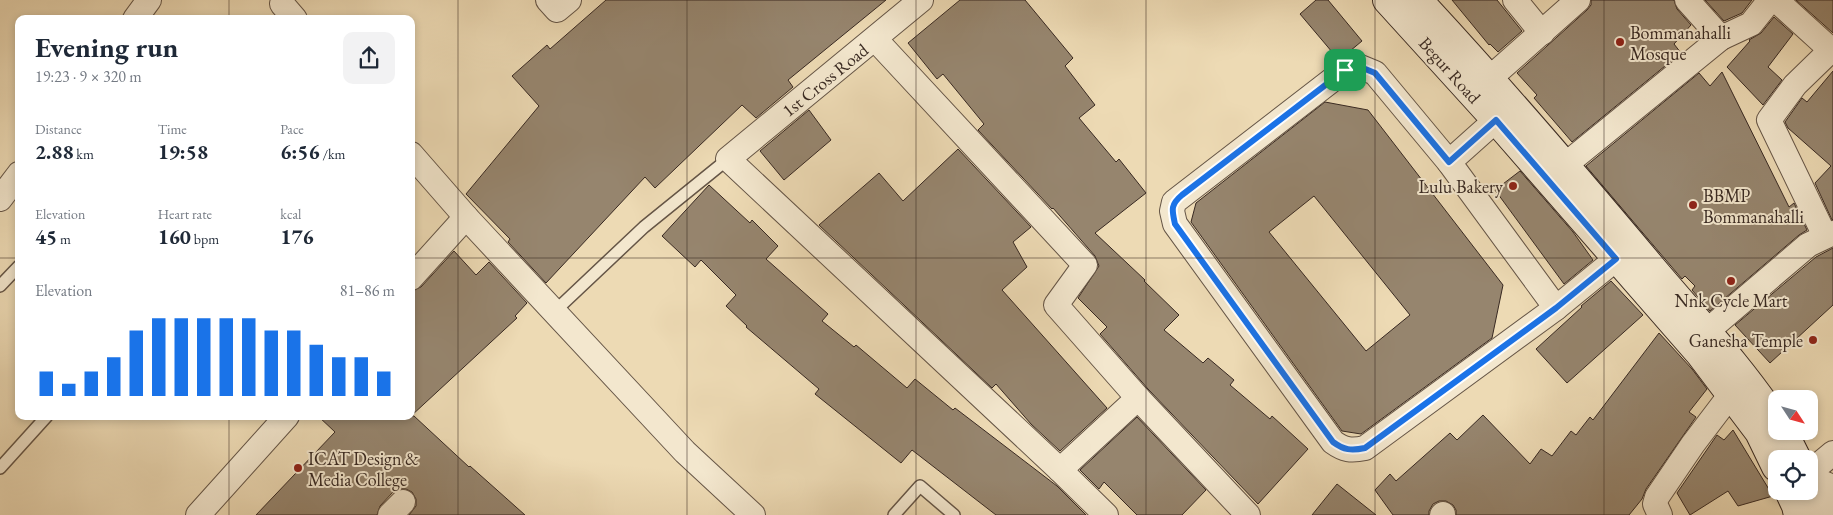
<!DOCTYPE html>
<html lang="en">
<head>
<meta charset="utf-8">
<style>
	body { margin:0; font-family:"EB Garamond",serif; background:#f2f2f3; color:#1f2937; height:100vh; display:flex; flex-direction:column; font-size:19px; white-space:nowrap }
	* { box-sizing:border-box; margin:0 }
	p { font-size:16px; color:#747a83 }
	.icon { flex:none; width:28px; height:28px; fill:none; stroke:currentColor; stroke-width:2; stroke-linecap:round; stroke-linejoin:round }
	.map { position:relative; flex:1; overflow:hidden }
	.sheet { position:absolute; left:15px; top:15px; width:400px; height:405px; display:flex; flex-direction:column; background:#fff; border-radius:10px; box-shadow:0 2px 8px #0003 }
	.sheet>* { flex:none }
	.needle { width:32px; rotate:126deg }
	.buttons { position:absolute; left:1768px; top:390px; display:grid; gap:10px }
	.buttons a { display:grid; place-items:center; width:50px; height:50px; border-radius:10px; background:#fff; box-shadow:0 2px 8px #0003; font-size:25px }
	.pin { position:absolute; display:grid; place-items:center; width:42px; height:42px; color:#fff; margin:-21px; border-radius:10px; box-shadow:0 2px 8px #0006 }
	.round { display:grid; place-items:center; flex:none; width:52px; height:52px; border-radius:10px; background:#f2f2f3 }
	.head { display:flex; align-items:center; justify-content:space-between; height:85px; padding:0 20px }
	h1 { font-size:28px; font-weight:700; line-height:38px }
	.figures { display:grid; grid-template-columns:repeat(3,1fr); gap:8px; height:85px; padding:5px 20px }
	.figures div { display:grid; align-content:center }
	.figures b { font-size:21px; font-weight:700 }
	.figures small { font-size:14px; font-weight:400 }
	.figures p { font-size:14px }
	.chart { height:140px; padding:10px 20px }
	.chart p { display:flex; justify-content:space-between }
	.chart svg { width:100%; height:90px; margin-top:5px; stroke:#1a73e8; stroke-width:6 }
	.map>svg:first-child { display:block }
</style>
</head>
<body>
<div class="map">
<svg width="1833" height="515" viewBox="0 0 1833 515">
	<rect width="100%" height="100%" fill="#eddab4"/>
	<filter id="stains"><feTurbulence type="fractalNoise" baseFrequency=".004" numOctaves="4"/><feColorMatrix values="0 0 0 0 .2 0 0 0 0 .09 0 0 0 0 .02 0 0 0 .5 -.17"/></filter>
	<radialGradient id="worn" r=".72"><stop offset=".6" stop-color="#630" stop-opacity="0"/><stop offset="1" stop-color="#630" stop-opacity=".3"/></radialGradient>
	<g fill="#96856e" stroke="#382922" fill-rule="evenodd">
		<polygon points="606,0 886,0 788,80 793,87 756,118 742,105 655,188 645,177 546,283 508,242 510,239 466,194 539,106 512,76 547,45 550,49"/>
		<polygon points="960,0 1025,0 1073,58 1065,66 1095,105 1079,118 1116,162 1119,159 1146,193 1095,233 1145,280 1144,281 1179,315 1164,330 1203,363 1208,358 1234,380 1230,385 1270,419 1272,416 1308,449 1258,504 1148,389 1100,334 1107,327 1078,298 1099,266 1095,256 1053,208 1052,209 978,130 984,124 943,74 937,79 908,43"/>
		<polygon points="1316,0 1328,0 1362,41 1344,56 1338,59 1300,14"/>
		<polygon points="1452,0 1497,0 1522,31 1498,52 1490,44 1489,45"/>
		<polygon points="1591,0 1674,0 1677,9 1691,25 1674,44 1681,53 1572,142 1534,98 1537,95 1517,73 1587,10 1591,5"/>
		<polygon points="1705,0 1752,0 1742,13 1724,21"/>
		<polygon points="1796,0 1833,0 1833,33"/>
		<polygon points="1774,17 1793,34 1768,67 1782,80 1763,105 1727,67 1750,41 1749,40 1761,33"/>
		<polygon points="1833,71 1833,219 1832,220 1815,183 1831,166 1788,128 1785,122 1802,98 1807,102"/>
		<polygon points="1722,72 1789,207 1794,203 1807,230 1799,235 1710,311 1692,290 1695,286 1685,276 1682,279 1586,166 1699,73 1710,86"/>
		<path d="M 1325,102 L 1368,110 L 1503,285 L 1492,338 L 1361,434 L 1342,431 L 1191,222 L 1196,203 ZM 1314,196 L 1410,315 L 1366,351 L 1269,232 Z"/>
		<polygon points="809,110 831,140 784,180 760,151"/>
		<polygon points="958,149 1031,227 1013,242 1027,267 1002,290 1107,408 1060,451 1031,424 996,384 992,388 819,225 879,173 903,201"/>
		<polygon points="1520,171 1573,232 1593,260 1564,284 1495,190"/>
		<polygon points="709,185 750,223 752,220 778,246 766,259 828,314 822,321 854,347 856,345 907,388 915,379 953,410 955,408 1057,486 1086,515 996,515 912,450 901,463 815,394 819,389 746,327 747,326 726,306 736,295 701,260 695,267 662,236"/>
		<polygon points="1833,248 1833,305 1770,363 1735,325 1816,257"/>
		<polygon points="454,251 476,275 489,262 527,303 515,316 517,318 411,416 414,416 469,467 470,466 525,515 409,515 416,506 416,499 412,492 406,489 399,489 393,492 380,506 377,515 256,515 335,432 318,416 411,416 411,291 421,287"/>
		<polygon points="1611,281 1643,315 1567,383 1536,349 1582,307 1581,306"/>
		<polygon points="1659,333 1692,369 1707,389 1689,412 1696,417 1646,489 1642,499 1629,515 1456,515 1456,510 1453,505 1446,501 1439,501 1433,504 1429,511 1429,515 1393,515 1375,490 1390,474 1396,481 1450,433 1457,440 1483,415 1530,464 1541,449 1552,456 1571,431 1576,435 1590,417 1593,420"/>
		<polygon points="1137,417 1206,490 1182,515 1137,515 1104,482 1099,489 1080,470"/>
		<polygon points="1733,430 1773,496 1738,506 1728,491 1690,515 1677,493 1717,435 1724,440"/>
		<polygon points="1337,484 1376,515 1312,515"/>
	</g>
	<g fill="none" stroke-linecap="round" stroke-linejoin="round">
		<g stroke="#655546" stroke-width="14">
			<g id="lane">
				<polyline points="0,286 19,266"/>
				<polyline points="554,312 644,227 728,159"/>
				<polyline points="0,468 47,416"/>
				<polyline points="894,515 920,486 954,515"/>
			</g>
		</g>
		<g stroke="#655546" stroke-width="26">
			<g id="street">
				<polyline points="548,0 557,10 569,0"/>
				<polyline points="921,0 728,159 1060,470 1106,515"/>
				<polyline points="1515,0 1542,33"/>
				<polyline points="1687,0 1721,38"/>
				<polyline points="1776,0 1831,50"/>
				<polyline points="282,4 295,19"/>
				<polyline points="135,19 149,0"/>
				<polyline points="875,39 1085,265 1056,305 1138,398 1248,515"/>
				<polyline points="1490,78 1578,0"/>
				<polyline points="1496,120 1449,162 1556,308"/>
				<polyline points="411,154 466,217 685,452 753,515"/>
				<path d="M 1449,162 L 1375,73 L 1358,66 L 1345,70 L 1174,202 L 1172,211 L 1175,224 L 1333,442 C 1344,450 1351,451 1365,448 L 1556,308 L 1616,259"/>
				<polyline points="1565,165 1721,38 1751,24 1770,0"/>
				<polyline points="0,199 19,174"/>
				<polyline points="1825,236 1769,120 1795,85 1833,48"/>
				<polyline points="411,278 466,217"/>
				<polyline points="1706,332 1808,245 1833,233"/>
				<polyline points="1060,470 1138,398"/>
				<polyline points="1809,473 1833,453"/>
				<polyline points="1809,477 1833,487"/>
				<polyline points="198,515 287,416"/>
				<polyline points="390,515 403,502"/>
				<polyline points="1442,515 1443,514"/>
				<polyline points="1660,515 1655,504 1657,497 1693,444 1731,394"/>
			</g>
		</g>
		<g stroke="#382922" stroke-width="30">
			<g id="secondary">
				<polyline points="1387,0 1496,120 1700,354 1759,432 1776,467"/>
				<path d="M 1418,0 C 1499,87 1576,177 1652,268 C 1694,318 1740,366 1776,421"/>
				<polyline points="1783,431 1797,459"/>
				<polyline points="1809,482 1827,515"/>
				<polyline points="1789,491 1796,506 1798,515"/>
			</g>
		</g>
		<use href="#lane" stroke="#f3e7ce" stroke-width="11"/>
		<use href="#street" stroke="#f3e7ce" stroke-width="24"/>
		<use href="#secondary" stroke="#f3e7ce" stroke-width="28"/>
	</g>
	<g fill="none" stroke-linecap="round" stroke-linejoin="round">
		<g stroke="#fff" stroke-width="10">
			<path id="route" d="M 1358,66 L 1375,73 L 1449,162 L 1496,120 L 1616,259 L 1556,308 L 1365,448 C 1351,451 1344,450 1333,442 L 1175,224 C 1172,210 1170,205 1182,195 L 1345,70 Z"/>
		</g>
		<use href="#route" stroke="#1a73e8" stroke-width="6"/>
	</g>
	<path fill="none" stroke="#382922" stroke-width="1" stroke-opacity="0.55" d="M 229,0 L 229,19M 458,0 L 458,515M 687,0 L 687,515M 916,0 L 916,515M 1146,0 L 1146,515M 1375,0 L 1375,515M 1604,0 L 1604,515M 0,258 L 19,258M 411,258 L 1833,258M 229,416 L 229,515"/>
	<g fill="#8f2418" stroke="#f3e7ce" stroke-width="2">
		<circle cx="1620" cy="42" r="5"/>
		<circle cx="1513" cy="186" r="5"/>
		<circle cx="1693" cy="205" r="5"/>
		<circle cx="1731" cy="281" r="5"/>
		<circle cx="1813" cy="340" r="5"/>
		<circle cx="298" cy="468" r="5"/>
	</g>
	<g text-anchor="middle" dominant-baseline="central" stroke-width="4" stroke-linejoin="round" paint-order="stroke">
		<g font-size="18" fill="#382922" stroke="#f3e7ce" text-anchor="start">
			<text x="1630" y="32">Bommanahalli<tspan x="1630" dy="21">Mosque</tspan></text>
			<text x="1503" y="186" text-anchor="end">Lulu Bakery</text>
			<text x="1703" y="195">BBMP<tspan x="1703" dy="21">Bommanahalli</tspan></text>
			<text x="1731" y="300" text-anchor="middle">Nnk Cycle Mart</text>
			<text x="1803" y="340" text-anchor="end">Ganesha Temple</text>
			<text x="308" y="458">ICAT Design &amp;<tspan x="308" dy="21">Media College</tspan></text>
		</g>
		<g font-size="18" fill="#382922" stroke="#f3e7ce">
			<text transform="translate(1450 70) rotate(48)">Begur Road</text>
			<text transform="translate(825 80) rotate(-39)">1st Cross Road</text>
		</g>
	</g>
	<rect width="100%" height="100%" filter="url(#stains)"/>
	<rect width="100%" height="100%" fill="url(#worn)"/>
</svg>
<div class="buttons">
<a><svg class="needle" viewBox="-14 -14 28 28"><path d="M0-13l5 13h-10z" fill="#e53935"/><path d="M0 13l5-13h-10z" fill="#747a83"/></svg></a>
<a><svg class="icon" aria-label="locate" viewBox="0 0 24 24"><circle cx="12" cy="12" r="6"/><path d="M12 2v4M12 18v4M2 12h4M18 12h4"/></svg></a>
</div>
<div class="pin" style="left:1345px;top:70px;background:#1e9e55"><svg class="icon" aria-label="arrive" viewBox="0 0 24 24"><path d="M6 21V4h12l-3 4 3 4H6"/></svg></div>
<section class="sheet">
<div class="head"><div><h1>Evening run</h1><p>19:23 · 9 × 320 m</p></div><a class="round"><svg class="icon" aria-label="share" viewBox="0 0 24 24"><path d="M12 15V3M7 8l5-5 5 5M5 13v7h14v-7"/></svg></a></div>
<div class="figures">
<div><p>Distance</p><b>2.88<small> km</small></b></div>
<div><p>Time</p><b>19:58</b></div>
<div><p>Pace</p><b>6:56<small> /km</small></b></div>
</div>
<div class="figures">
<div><p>Elevation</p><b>45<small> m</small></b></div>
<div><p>Heart rate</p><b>160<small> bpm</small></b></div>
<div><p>kcal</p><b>176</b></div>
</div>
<div class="chart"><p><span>Elevation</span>81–86 m</p>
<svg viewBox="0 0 160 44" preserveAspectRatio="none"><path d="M5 44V32M15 44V38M25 44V32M35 44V25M45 44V12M55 44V6M65 44V6M75 44V6M85 44V6M95 44V6M105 44V12M115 44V12M125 44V19M135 44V25M145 44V25M155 44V32"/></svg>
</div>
</section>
</div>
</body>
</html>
